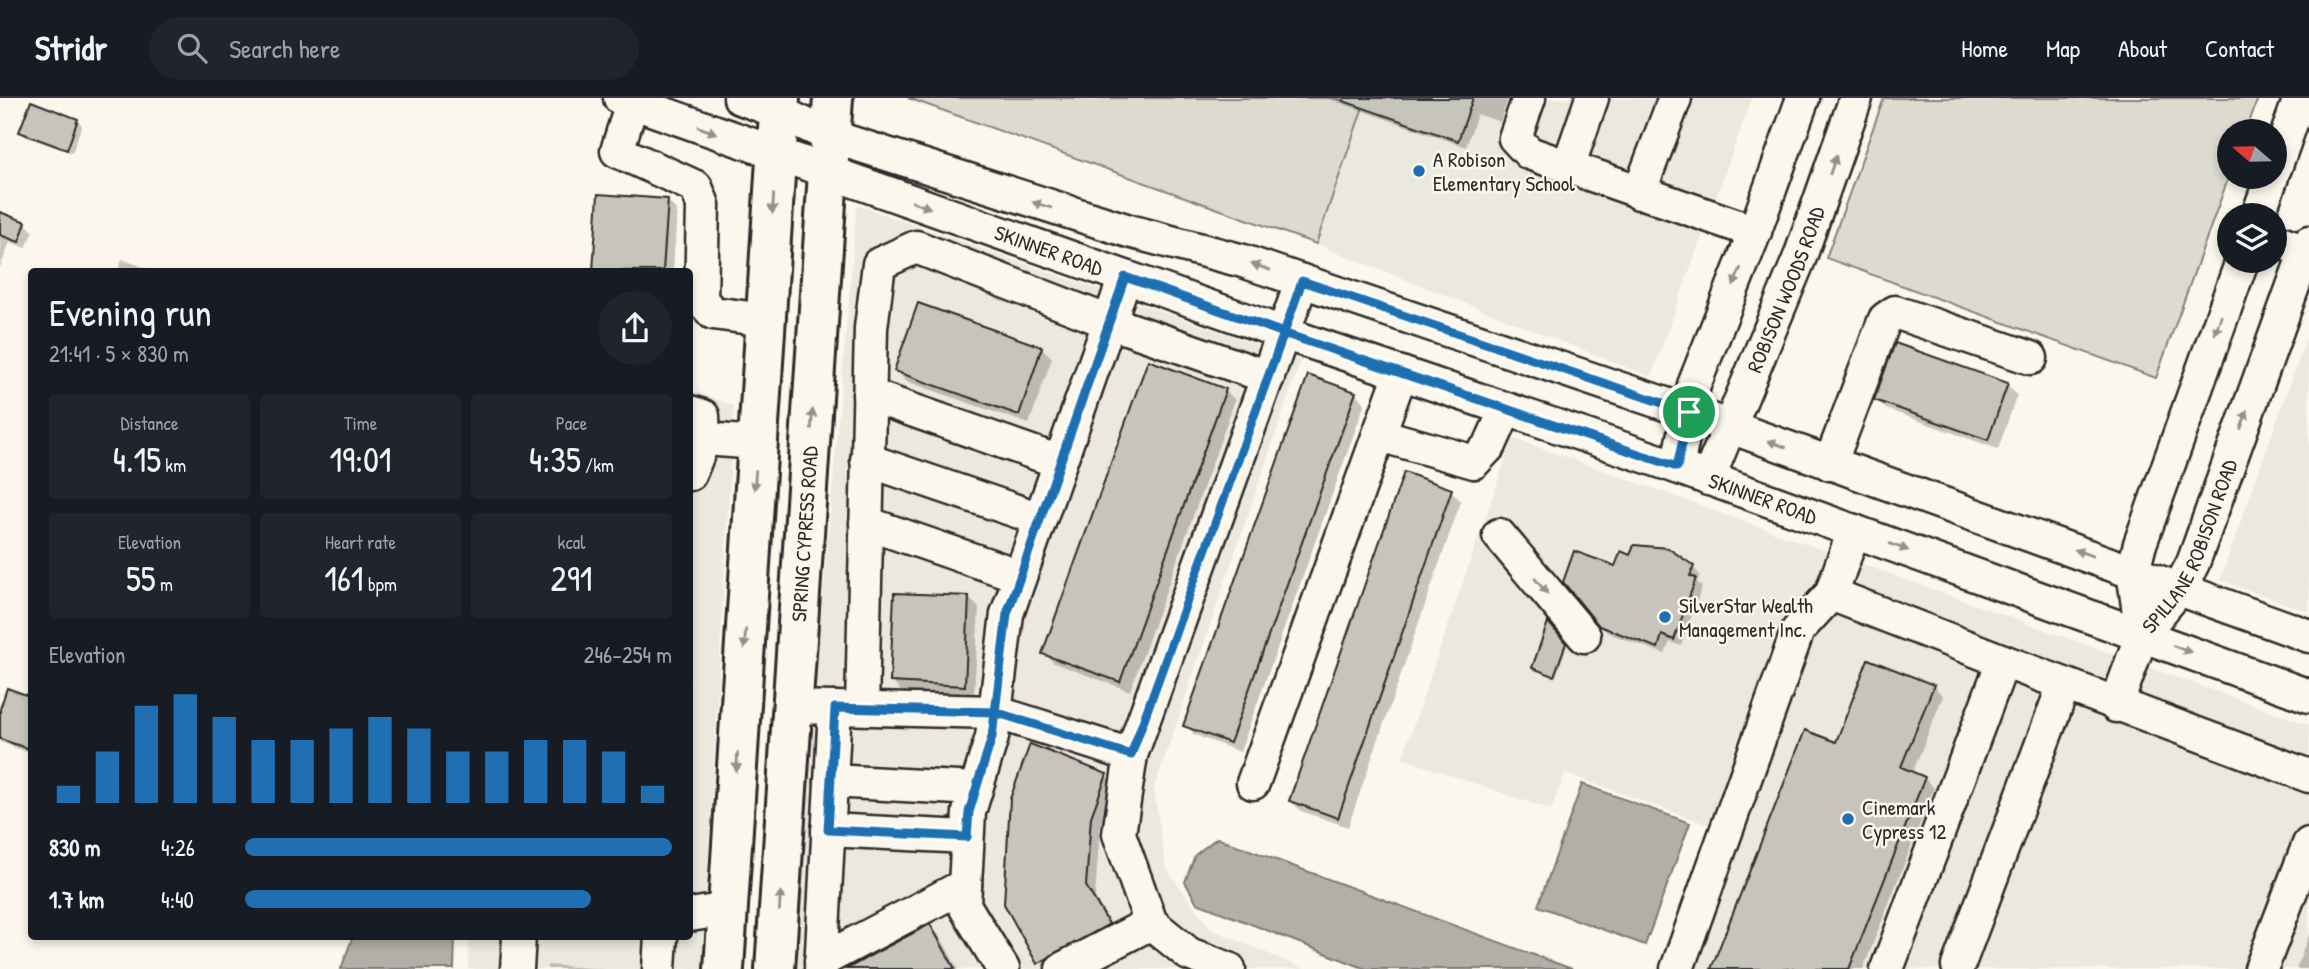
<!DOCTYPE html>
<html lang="en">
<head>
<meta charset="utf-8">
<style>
	body { margin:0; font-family:"Patrick Hand",sans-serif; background:#20242c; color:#f1f3f6; height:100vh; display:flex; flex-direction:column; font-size:26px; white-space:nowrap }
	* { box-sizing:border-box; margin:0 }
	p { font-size:23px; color:#9ea1a6 }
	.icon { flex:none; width:38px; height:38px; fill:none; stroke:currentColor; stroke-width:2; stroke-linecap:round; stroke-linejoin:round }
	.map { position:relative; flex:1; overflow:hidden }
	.side { position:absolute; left:28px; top:170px; width:665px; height:672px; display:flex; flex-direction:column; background:#171b24; border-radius:7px; box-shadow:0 4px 10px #0003 }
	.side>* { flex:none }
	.needle { width:46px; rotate:290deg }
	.controls { position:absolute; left:2217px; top:21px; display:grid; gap:14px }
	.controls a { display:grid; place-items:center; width:70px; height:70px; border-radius:50%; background:#171b24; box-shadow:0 4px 10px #0003; font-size:35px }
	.pin { position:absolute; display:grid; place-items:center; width:60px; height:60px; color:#fff; margin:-30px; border:4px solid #fff; border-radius:50%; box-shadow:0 2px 7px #0007 }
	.round { display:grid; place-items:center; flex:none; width:74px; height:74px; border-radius:37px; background:#20242c }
	.overview { display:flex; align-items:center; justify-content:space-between; height:119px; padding:0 21px }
	h1 { font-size:38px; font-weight:600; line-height:52px }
	.stats { display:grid; grid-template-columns:repeat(3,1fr); gap:10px; height:119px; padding:7px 21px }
	.stats div { display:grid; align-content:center; border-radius:7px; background:#20242c; text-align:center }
	.stats b { font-size:35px; font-weight:600 }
	.stats small { font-size:19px; font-weight:400 }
	.stats p { font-size:19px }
	.chart { height:196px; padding:14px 21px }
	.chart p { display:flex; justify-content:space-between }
	.chart svg { width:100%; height:126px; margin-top:7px; stroke:#1f6fb2; stroke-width:6 }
	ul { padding:0 21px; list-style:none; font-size:23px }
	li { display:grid; grid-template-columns:112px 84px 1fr; align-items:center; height:52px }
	li i { height:18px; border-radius:9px; background:#1f6fb2 }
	header { display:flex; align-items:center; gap:42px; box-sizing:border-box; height:98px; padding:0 35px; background:#171b24; border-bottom:2px solid #363941 }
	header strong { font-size:33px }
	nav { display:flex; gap:38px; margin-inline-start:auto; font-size:24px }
	.search { width:490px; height:63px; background:#20242c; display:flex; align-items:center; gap:18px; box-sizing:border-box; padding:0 24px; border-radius:38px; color:#9ea1a6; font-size:26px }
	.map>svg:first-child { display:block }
</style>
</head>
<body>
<header>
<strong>Stridr</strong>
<div class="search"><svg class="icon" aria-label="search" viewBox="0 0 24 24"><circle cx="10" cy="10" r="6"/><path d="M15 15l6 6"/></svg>Search here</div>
<nav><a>Home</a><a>Map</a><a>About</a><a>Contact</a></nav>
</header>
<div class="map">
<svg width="2309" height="871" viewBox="0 0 2309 871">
	<rect width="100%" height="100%" fill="#fbf7ec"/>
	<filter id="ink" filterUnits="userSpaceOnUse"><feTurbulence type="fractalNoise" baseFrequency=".0143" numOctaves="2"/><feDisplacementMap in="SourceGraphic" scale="14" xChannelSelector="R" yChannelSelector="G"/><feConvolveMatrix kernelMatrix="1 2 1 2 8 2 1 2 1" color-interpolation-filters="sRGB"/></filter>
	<g filter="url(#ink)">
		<g fill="#ebe8de">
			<polygon points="908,0 1752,0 1651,279 1316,146"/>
			<polygon points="857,107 1301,262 1154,691 1166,770 1211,831 1304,871 797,871 814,601"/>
			<polygon points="2309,232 2309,514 2220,482"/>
			<polygon points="690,291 734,308 702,871 468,871 469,838 690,838"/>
			<polygon points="1513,340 2309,627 2309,871 1658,871 1709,727 1565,675 1551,712 1402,660"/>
		</g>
		<g fill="#dddad0" stroke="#84827e" stroke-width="2">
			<polygon points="908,0 1336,0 1363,9 1316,146"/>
			<polygon points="1884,0 2258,0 2246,33 2230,33 2229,78 2156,280 1826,160"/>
		</g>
		<g fill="#b1afa7" stroke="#7b7a75" stroke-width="2">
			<polygon points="1582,686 1690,725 1645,847 1538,808"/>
			<polygon points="1217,740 1572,871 1366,871 1197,805 1185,784 1195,757"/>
			<polygon points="353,838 455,838 454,871 341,871"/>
		</g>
		<g fill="#0003">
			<polygon points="1326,0 1508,0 1500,24 1477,16 1466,49"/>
			<polygon points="77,22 82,27 72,55 26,39 21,34"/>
			<polygon points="599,98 667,102 677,113 673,173 595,173"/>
			<polygon points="0,116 25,125 33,133 26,150 10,144 0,170"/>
			<polygon points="122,161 154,173 118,173"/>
			<polygon points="1042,250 1052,260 1029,326 906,283 896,273"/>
			<polygon points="2007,287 2017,297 1998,351 1886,311 1876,301"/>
			<polygon points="1225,292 1235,302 1130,593 1054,565 1044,555"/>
			<polygon points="1355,295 1365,305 1240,654 1195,637 1185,627"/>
			<polygon points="1451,393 1461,403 1348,729 1301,713 1291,703"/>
			<polygon points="1631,459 1693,469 1700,477 1697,484 1702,489 1681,548 1670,544 1665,556 1608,535 1600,527 1616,471"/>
			<polygon points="969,500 979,510 974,597 902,594 892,584"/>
			<polygon points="1549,527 1567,548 1556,578 1536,571"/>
			<polygon points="1933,588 1943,598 1912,676 1924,680 1934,690 1863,871 1713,871 1837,646"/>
			<polygon points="32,601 32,656 0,644 0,616"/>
			<polygon points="1106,678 1116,688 1100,730 1095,799 1117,836 1056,871 1045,871 1005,805"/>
			<polygon points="930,828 940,838 958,871 851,871"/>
			<polygon points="2309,837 2309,871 2296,871"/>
			<polygon points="547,867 605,871 547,871"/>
		</g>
		<g fill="#c7c4bc" stroke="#2b2b2b" stroke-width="2">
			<polygon points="1344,0 1473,0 1458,43 1343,3"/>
			<polygon points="31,3 78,21 67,52 19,34"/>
			<polygon points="598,96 668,101 663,173 593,173"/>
			<polygon points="0,114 26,124 19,144 0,137"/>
			<polygon points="918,205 1042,249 1019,317 894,273"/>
			<polygon points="1895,245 2008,285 1988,342 1874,302"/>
			<polygon points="1148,262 1226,291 1120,584 1042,556"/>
			<polygon points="1308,277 1356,294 1230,645 1183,628"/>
			<polygon points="1404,374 1452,391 1338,720 1289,703"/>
			<polygon points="1634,447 1668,450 1694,468 1690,478 1696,480 1674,542 1662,537 1658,550 1599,528 1563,484 1574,453 1615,468 1621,453 1630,457"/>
			<polygon points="894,495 969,498 965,588 890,584"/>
			<polygon points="1548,524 1566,545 1554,578 1532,570"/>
			<polygon points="1868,561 1934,587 1901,669 1925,679 1849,871 1711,871 1805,632 1836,644"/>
			<polygon points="7,590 32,599 32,652 0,641 0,611"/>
			<polygon points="1030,646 1107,676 1091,719 1086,788 1109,826 1037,866 1004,806 1010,701"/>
			<polygon points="930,826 955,871 847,871 879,853"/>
		</g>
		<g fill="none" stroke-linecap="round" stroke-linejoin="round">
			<g stroke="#2b2b2b" stroke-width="37">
				<g id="minor">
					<path id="s1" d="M 620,0 L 1289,237 L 1677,369 L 2309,598"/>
					<polyline points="740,0 779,14 830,38 1129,133 1243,163 1689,314 2309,538"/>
					<polyline points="1529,0 1515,40 1529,55 1755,134"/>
					<polyline points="632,5 617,53 696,89 703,107 701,202 713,215 765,222"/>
					<polyline points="1568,69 1592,0"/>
					<polyline points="2275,70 2300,0"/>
					<polyline points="1639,95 1675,0"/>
					<polyline points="2258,117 2272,79"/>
					<polyline points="2275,142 2309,154"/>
					<polyline points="869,297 1060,364"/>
					<polyline points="690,314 703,318 704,341 690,376"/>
					<polyline points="1380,337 1474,364 1490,347 1506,311"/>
					<polyline points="704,341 758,345"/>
					<polyline points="867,362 1040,421"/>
					<polyline points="1830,366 1885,221 1895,214 2031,260"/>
					<polyline points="1677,369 1694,287 1752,141 1803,0"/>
					<path id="s2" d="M 1708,381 L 1800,159 L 1856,0"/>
					<polyline points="866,425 1020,478"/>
					<polyline points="1499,437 1584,538"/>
					<polyline points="1831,496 2003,563"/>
					<polyline points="2142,536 2133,473 2140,446 2242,163"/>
					<path id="s3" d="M 2116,608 L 2142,536 L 2180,490 L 2193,465 L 2309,144"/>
					<polyline points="793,609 995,614 1131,657"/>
					<polyline points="862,610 871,230 879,166 916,149 1109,224 1268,279"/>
					<polyline points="831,683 976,691"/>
					<polyline points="1253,685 1401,275"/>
					<polyline points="828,732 967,739"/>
					<polyline points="690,817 728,811"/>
					<polyline points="821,863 965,787"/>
					<polyline points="1958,868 2064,587"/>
					<polyline points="517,871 519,838"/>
					<polyline points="659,871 661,838"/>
					<polyline points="821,871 835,610"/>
					<polyline points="1003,871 964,807 969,714 992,639 1007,516 1125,179"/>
					<polyline points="1062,871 1151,825"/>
					<polyline points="1229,871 1189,856 1151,825 1119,736 1131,657 1302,183"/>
					<polyline points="1677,871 1798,532 1831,496 1854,433"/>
					<polyline points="1887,871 2003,563 2309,678"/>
					<polyline points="2261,871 2309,746"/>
				</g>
			</g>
			<g stroke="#2b2b2b" stroke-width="44">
				<g id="major">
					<polyline points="724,871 780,0"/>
					<path id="s4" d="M 775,871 L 833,0"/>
				</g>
			</g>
			<use href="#minor" stroke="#fbf7ec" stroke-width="32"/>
			<use href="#major" stroke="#fbf7ec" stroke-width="38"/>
		</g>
		<defs><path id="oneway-solid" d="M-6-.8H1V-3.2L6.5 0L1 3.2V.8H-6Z" transform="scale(1.75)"/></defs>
		<g fill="#93918c">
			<use href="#oneway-solid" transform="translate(707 32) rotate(20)"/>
			<use href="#oneway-solid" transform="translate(1833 67) rotate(-71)"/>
			<use href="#oneway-solid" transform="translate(773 106) rotate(94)"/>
			<use href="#oneway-solid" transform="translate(921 107) rotate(19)"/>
			<use href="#oneway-solid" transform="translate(1042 107) rotate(-163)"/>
			<use href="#oneway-solid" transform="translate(1261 169) rotate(-161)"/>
			<use href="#oneway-solid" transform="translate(1737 179) rotate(112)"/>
			<use href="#oneway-solid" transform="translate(2218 227) rotate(110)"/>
			<use href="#oneway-solid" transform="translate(812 321) rotate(-86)"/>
			<use href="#oneway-solid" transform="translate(2244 322) rotate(-70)"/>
			<use href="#oneway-solid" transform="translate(1777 346) rotate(-159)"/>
			<use href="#oneway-solid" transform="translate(755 382) rotate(94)"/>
			<use href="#oneway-solid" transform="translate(1899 449) rotate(20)"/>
			<use href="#oneway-solid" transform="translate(2084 455) rotate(-160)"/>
			<use href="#oneway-solid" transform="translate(1541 488) rotate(50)"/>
			<use href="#oneway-solid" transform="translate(745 541) rotate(94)"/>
			<use href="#oneway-solid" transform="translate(2182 551) rotate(20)"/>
			<use href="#oneway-solid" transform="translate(737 664) rotate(94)"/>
			<use href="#oneway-solid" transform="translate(780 803) rotate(-86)"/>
		</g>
	</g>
	<g fill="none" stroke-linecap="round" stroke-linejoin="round" filter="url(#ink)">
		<g stroke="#fff" stroke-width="14">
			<polyline id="route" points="1689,314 1302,183 1284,235 1131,657 995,614 835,610 828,732 967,739 969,714 992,639 1007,516 1125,179 1284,235 1289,237 1677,369 1689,314"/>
		</g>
		<use href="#route" stroke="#1f6fb2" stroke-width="9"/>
	</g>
	<g fill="#1f6fb2" stroke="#fbf7ec" stroke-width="2.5">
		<circle cx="1419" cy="73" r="7"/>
		<circle cx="1665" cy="519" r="7"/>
		<circle cx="1848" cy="721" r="7"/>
	</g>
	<g text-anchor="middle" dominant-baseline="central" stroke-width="5" stroke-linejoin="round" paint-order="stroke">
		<g font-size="21" fill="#2b2b2b" stroke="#fbf7ec" text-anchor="start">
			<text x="1433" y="61">A Robison<tspan x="1433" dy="24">Elementary School</tspan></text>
			<text x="1679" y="507">SilverStar Wealth<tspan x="1679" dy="24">Management Inc.</tspan></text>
			<text x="1862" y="709">Cinemark<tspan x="1862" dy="24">Cypress 12</tspan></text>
		</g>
		<g font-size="21" fill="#2b2b2b" stroke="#fbf7ec">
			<text stroke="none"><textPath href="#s1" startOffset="455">SKINNER ROAD</textPath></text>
			<text stroke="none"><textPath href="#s2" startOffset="205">ROBISON WOODS ROAD</textPath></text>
			<text stroke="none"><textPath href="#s1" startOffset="1211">SKINNER ROAD</textPath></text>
			<text stroke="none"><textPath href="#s4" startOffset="436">SPRING CYPRESS ROAD</textPath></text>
			<text stroke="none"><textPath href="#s3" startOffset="178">SPILLANE ROBISON ROAD</textPath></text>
		</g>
	</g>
</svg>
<div class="controls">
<a><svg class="needle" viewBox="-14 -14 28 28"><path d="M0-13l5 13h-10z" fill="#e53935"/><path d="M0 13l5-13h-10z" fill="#9ea1a6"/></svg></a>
<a><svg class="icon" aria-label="layers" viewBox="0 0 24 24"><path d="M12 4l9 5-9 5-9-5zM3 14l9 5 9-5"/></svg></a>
</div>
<div class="pin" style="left:1689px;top:314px;background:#1e9e55"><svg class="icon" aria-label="arrive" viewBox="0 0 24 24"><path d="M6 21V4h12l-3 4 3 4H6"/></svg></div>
<section class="side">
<div class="overview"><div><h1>Evening run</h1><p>21:41 · 5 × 830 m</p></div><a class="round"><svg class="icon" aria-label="share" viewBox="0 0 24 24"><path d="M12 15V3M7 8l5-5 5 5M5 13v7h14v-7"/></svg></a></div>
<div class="stats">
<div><p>Distance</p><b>4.15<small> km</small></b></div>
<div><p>Time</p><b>19:01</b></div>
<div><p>Pace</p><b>4:35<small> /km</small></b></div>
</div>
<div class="stats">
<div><p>Elevation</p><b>55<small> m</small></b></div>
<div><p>Heart rate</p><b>161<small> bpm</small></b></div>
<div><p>kcal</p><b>291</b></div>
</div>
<div class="chart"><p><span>Elevation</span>246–254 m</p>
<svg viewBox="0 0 160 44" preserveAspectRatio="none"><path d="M5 44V38M15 44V26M25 44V10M35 44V6M45 44V14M55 44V22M65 44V22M75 44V18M85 44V14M95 44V18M105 44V26M115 44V26M125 44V22M135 44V22M145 44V26M155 44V38"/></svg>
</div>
<ul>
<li><b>830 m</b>4:26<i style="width:100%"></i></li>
<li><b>1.7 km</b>4:40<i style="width:81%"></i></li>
</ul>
</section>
</div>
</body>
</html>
